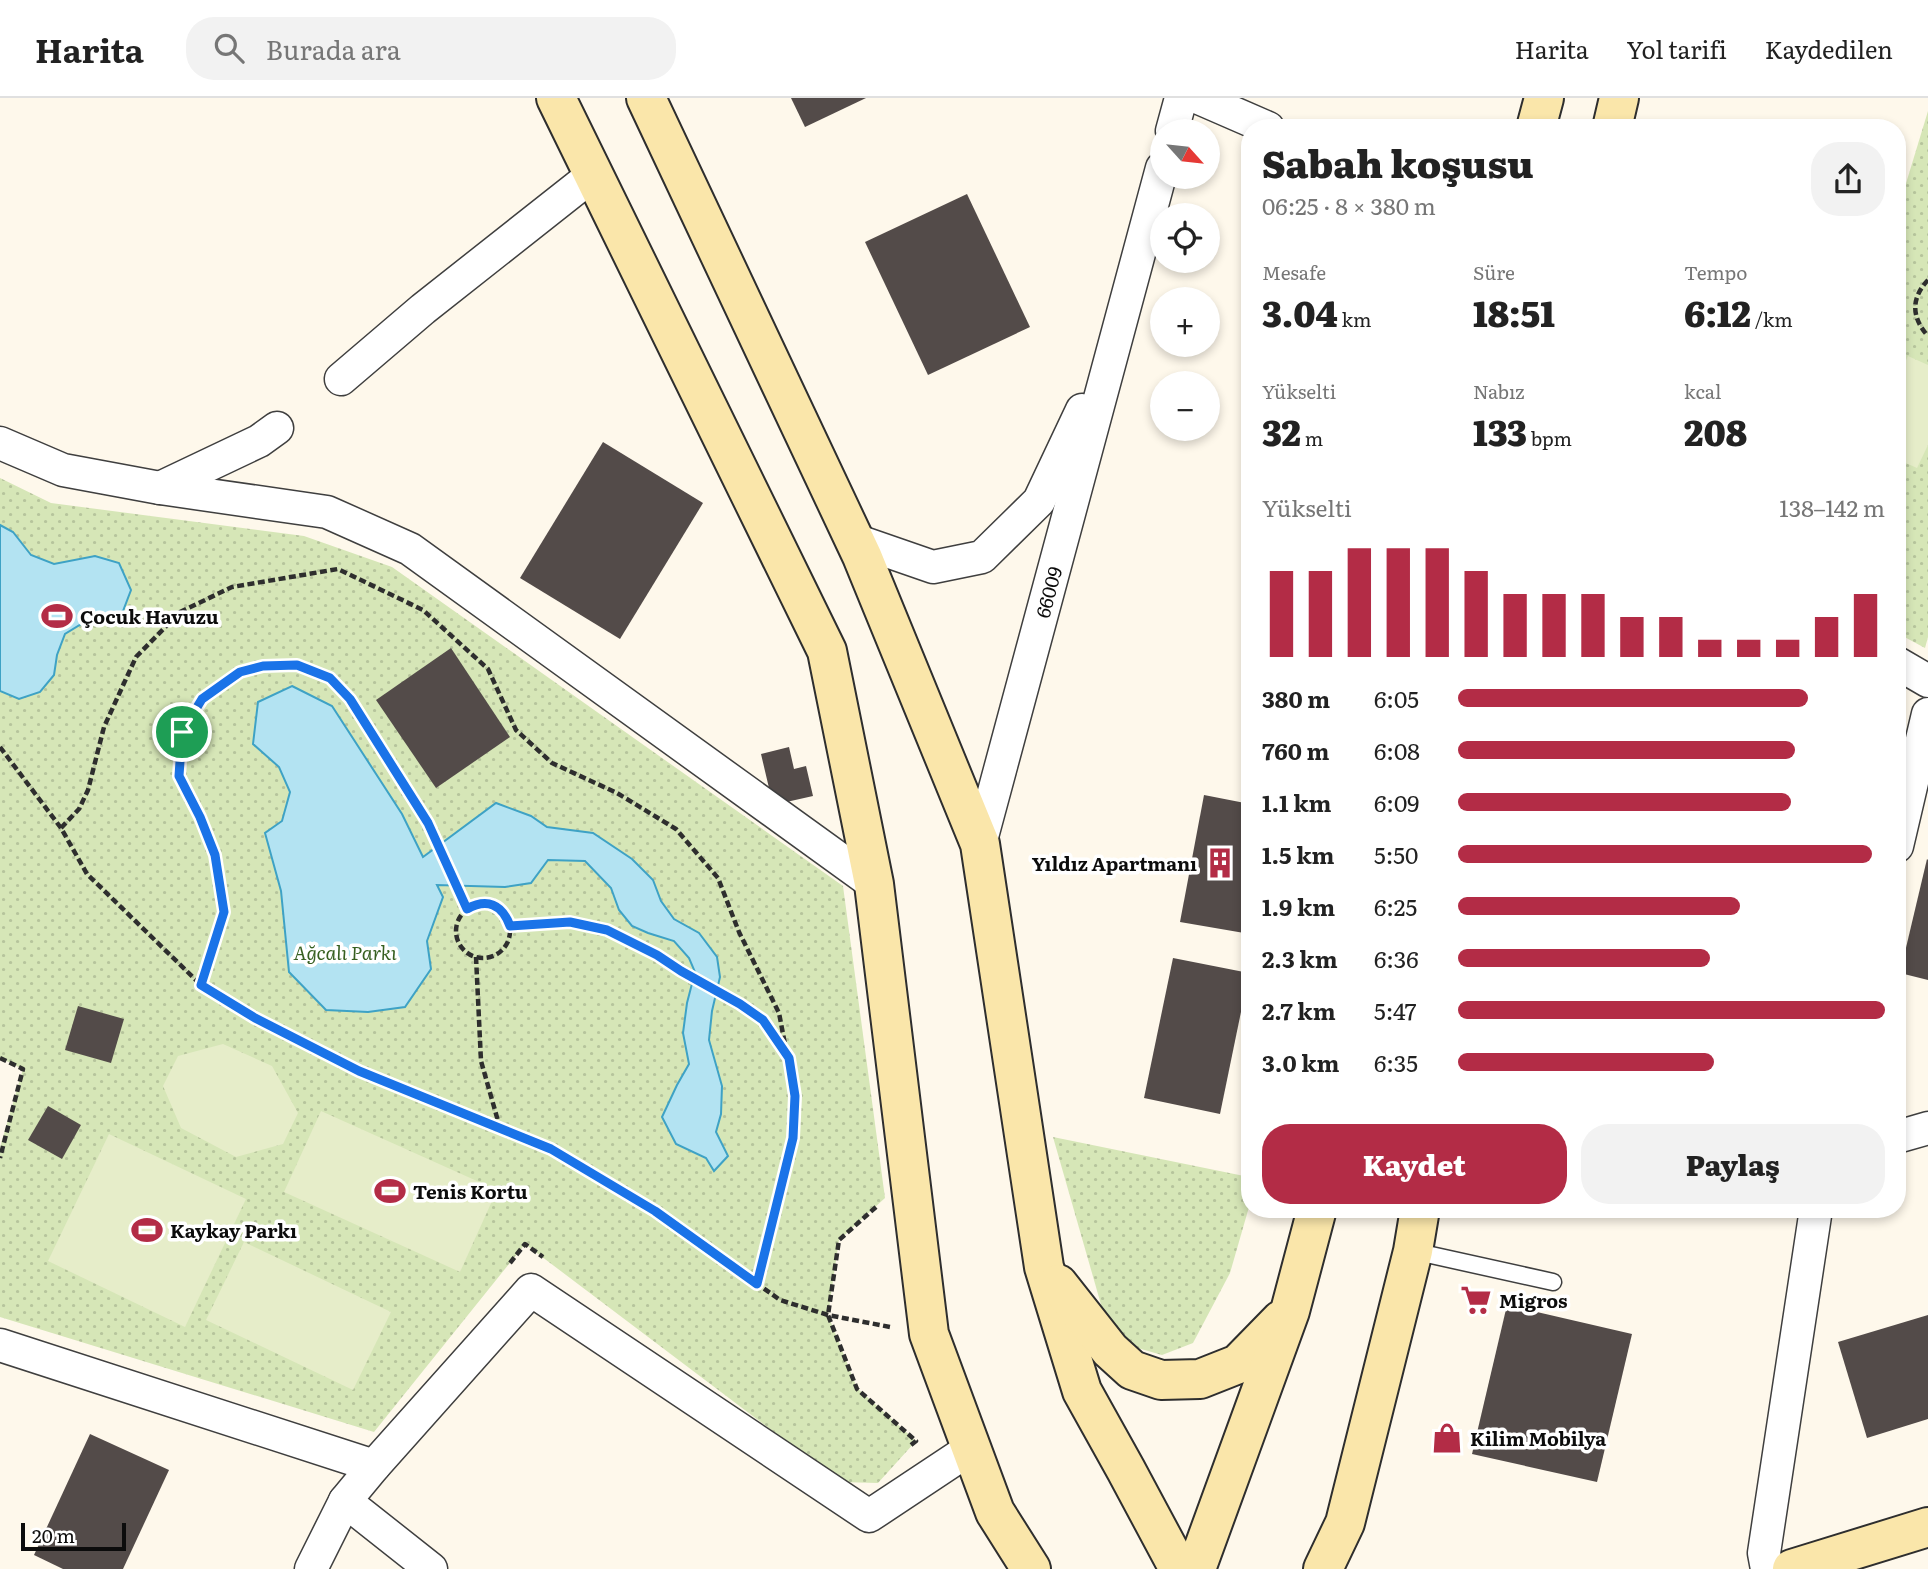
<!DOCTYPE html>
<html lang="tr">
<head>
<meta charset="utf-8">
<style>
	body { margin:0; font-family:Literata,serif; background:#f2f2f2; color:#222; height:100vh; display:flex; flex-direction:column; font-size:26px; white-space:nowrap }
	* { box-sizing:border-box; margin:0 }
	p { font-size:23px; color:#767676 }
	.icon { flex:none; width:38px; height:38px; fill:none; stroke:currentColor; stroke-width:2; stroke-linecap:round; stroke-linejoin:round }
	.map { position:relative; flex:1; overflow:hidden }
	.drawer { position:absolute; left:1241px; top:21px; width:665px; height:1099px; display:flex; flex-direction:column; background:#fff; border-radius:28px; box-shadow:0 4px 10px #0003 }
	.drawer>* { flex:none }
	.needle { width:46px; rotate:117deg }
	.tools { position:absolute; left:1150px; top:21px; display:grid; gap:14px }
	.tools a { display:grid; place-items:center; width:70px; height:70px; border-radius:50%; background:#fff; box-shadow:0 4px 10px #0003; font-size:35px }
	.scale { position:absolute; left:21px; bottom:18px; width:105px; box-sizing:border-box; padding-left:7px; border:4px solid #0c0c0c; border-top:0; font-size:19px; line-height:24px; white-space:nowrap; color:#0c0c0c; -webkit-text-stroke:5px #fff; paint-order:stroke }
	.pin { position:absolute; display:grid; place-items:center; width:60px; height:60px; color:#fff; margin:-30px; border:4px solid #fff; border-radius:50%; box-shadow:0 2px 7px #0007 }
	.round { display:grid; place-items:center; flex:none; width:74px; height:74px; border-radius:28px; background:#f2f2f2 }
	.overview { display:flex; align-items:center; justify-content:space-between; height:119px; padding:0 21px }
	h1 { font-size:38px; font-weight:800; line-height:52px }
	.figures { display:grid; grid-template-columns:repeat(3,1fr); gap:10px; height:119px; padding:7px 21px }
	.figures div { display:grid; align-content:center }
	.figures b { font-size:35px; font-weight:800 }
	.figures small { font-size:19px; font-weight:400 }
	.figures p { font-size:19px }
	.chart { height:196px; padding:14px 21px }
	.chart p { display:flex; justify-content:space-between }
	.chart svg { width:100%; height:126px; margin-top:7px; stroke:#b32c46; stroke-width:6 }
	.button { display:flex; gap:14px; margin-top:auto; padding:14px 21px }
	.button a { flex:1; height:80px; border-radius:28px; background:#b32c46; color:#fff; font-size:28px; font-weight:800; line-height:80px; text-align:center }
	.button a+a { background:#f2f2f2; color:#222 }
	ul { padding:0 21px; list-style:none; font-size:23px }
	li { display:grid; grid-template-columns:112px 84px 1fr; align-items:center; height:52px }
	li i { height:18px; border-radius:9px; background:#b32c46 }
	header { display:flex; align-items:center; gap:42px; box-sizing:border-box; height:98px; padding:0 35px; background:#fff; border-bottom:2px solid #e0e0e0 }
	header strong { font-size:33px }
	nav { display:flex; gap:38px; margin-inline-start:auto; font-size:24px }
	.search { width:490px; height:63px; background:#f2f2f2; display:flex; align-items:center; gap:18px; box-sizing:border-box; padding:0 24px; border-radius:28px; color:#767676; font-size:26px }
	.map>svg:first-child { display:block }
</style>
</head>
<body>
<header>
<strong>Harita</strong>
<div class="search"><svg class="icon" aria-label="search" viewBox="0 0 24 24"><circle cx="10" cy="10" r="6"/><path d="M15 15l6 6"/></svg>Burada ara</div>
<nav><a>Harita</a><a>Yol tarifi</a><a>Kaydedilen</a></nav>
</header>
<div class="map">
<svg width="1928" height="1471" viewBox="0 0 1928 1471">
	<defs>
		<pattern id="grass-dots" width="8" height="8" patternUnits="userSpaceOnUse" patternTransform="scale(1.75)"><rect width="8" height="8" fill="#d6e6b7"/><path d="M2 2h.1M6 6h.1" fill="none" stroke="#b6c49c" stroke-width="1.8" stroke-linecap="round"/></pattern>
	</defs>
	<rect width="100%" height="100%" fill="#fef8eb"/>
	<g fill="url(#grass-dots)">
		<polygon points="1928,13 1928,539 1925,550 1897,535 1897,115"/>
		<polygon points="0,380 51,405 304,438 392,469 843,788 885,1100 839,1142 828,1217 857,1290 916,1343 878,1385 840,1384 525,1146 374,1334 0,1219 0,1049 23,971 0,960"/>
		<polygon points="1053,1039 1249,1079 1249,1109 1230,1175 1193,1245 1162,1257 1127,1247 1102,1210"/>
	</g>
	<g fill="#e6edc9">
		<polygon points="1908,258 1928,267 1928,347 1917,370 1897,361 1897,281"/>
		<polygon points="223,946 272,968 298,1015 283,1046 236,1059 181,1030 163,988 178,958"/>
		<polygon points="321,1013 497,1092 460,1174 284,1094"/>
		<polygon points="109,1036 246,1101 185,1229 48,1163"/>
		<polygon points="244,1144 391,1214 353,1292 206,1222"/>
	</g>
	<g fill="#b3e3f2" stroke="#3ea2c5" stroke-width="2">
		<polygon points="0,427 13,434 31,457 54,466 95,458 119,465 131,492 123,513 107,522 83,525 65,536 57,557 54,577 40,594 19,601 0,593"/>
		<polygon points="292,588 332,608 402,716 423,759 496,705 531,718 547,729 593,735 632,761 653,782 661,803 674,821 699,835 717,859 720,879 712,913 709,942 722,988 721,1016 716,1034 728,1058 714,1073 706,1060 676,1046 662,1019 677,987 689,966 683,935 687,905 695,874 689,860 674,843 648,835 632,828 619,812 611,790 585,763 548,762 531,785 505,789 437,787 443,799 427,843 431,871 405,909 368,914 326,912 289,874 281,793 265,735 282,723 290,694 279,669 253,646 258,604"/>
	</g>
	<g fill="#534b49">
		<polygon points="791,0 866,0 805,29"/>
		<polygon points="967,96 1030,229 928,277 865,144"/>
		<polygon points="603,344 703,405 620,541 520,480"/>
		<polygon points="451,550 510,639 436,690 376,602"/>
		<polygon points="789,649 794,671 806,668 813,698 773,707 761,656"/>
		<polygon points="1204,697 1250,706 1250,836 1180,824"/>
		<polygon points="1927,761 1928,762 1928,882 1900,875"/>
		<polygon points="1173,860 1249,875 1220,1016 1144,1000"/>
		<polygon points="78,908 124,921 111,965 65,952"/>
		<polygon points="48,1008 81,1027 62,1061 28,1042"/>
		<polygon points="1507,1207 1632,1236 1597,1384 1472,1356"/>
		<polygon points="1928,1217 1928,1321 1867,1340 1838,1244"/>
		<polygon points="90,1336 169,1372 123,1471 63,1471 34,1457"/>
	</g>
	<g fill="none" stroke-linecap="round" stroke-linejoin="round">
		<g stroke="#3f3f3f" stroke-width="19">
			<polyline id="lane" points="1413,1153 1553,1184"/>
		</g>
		<g stroke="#3f3f3f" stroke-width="35">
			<g id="street">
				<polyline points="1199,0 1268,30"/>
				<polyline points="1172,33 1181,0"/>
				<polyline points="341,281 423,211 594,76"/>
				<polyline points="0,345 63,372 160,390 327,414 410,451 874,786"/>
				<polyline points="160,390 259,343 277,330"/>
				<polyline points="855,442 933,469 982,459 1039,403 1082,312"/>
				<polyline points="1897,565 1928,583"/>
				<polyline points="980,746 1162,70"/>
				<polyline points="1897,748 1928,616"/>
				<polyline points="1897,1039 1928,1030"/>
				<polyline points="0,1247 374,1368"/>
				<polyline points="345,1403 431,1471"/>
				<polyline points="311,1471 345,1403 374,1368 531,1192 869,1418 970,1351"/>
				<polyline points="1767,1471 1764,1455 1816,1111"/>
			</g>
		</g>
		<g stroke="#2e2e2e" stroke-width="42">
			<g id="secondary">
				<polyline points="556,0 827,553 874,786 929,1236 995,1414 1031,1471"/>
				<polyline points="646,0 862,458 980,746 1044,1169 1082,1293 1126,1372 1179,1471"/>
				<polyline points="1536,30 1544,0"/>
				<polyline points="1612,30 1619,0"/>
				<polyline points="1058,1186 1110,1252 1132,1272 1161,1282 1200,1281 1238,1266 1281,1222"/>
				<polyline points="1196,1471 1290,1213 1317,1111"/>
				<polyline points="1323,1471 1345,1425 1413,1153 1420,1111"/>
				<polyline points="1792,1471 1928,1429"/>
			</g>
		</g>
		<g stroke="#2e2e2e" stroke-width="4.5" stroke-dasharray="7 3.5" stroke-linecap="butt">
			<path d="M 1928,182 C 1911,200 1911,219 1928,238"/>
			<polyline points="0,649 61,730 87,776 201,887 255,920 359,973 551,1051 655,1113 780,1202 828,1217 890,1229"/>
			<polyline points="61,730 79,711 88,692 104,629 136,559 180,514 232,489 338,471 423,512 488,571 516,632 552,665 617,695 676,731 718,780 739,834 779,915 795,998 793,1040 757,1186"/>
			<circle cx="483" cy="833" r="27"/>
			<polyline points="510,827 570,824 607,832 657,857 681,873 740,906 763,922 787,957"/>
			<polyline points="476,859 481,963 500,1030"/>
			<polyline points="201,887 224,814 215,757 200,719 179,678 182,634 202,601 240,574 263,568 297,567 330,580 350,601 428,725 467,811"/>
			<polyline points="0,960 23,971 0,1060"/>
			<polyline points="876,1109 839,1142 828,1217 857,1291 916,1343 911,1347"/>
			<polyline points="510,1165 525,1146 543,1159"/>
		</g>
		<use href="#lane" stroke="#fff" stroke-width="16"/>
		<use href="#street" stroke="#fff" stroke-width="32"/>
		<use href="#secondary" stroke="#fae6aa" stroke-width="38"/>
	</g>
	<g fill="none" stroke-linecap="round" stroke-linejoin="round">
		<g stroke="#fff" stroke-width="14">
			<path id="route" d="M 297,567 L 330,580 L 350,601 L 428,725 L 467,811 C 487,800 502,806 510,828 L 570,824 L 607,832 L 657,857 L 681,873 L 740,906 L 763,922 L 789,960 L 795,998 L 793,1040 L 757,1186 L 655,1113 L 551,1051 L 359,973 L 255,920 L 201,887 L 224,814 L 215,757 L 200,719 L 179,678 L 182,634 L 202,601 L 240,574 L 263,568 Z"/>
		</g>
		<use href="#route" stroke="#1a73e8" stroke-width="9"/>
	</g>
	<defs>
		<g id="stadium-bare" transform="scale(2.415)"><path d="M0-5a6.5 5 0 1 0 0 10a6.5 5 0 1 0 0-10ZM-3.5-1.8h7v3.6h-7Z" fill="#b32c46" stroke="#fff" stroke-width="2.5" paint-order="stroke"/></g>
		<g id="building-bare" transform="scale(2.415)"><path d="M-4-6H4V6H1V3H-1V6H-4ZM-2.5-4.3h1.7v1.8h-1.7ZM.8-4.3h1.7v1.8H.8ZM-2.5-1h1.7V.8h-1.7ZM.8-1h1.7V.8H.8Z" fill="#b32c46" stroke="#fff" stroke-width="2.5" paint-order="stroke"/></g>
		<g id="supermarket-bare" transform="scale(2.415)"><path d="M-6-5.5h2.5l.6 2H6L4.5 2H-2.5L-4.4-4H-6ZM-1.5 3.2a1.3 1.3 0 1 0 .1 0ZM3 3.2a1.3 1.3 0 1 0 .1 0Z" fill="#b32c46" stroke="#fff" stroke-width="2.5" paint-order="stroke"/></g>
		<g id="shop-bare" transform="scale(2.415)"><path d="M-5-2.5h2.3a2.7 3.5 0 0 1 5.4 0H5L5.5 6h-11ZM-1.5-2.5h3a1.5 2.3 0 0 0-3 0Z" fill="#b32c46" stroke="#fff" stroke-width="2.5" paint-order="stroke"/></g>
	</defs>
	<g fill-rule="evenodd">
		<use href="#stadium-bare" x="57" y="518"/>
		<use href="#building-bare" x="1220" y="765"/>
		<use href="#stadium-bare" x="390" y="1093"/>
		<use href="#stadium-bare" x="147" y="1132"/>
		<use href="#supermarket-bare" x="1476" y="1202"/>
		<use href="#shop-bare" x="1447" y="1340"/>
	</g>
	<g text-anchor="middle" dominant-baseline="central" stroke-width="7" stroke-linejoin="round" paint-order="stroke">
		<g font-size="19" fill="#0c0c0c" stroke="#fff">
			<text transform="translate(1048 494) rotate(-75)">66009</text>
		</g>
		<g font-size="19" font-weight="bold" fill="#0c0c0c" stroke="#fff" text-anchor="start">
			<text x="80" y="518">Çocuk Havuzu</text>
			<text x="1197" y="765" text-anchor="end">Yıldız Apartmanı</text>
			<text x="413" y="1093">Tenis Kortu</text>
			<text x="170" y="1132">Kaykay Parkı</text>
			<text x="1499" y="1202">Migros</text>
			<text x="1470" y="1340">Kilim Mobilya</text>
		</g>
		<g font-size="19" font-style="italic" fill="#365f20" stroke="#fff">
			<text x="345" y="854">Ağcalı Parkı</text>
		</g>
	</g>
</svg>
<div class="tools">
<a><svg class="needle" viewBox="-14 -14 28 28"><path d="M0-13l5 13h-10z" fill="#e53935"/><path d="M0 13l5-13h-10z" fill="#767676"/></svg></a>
<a><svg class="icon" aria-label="locate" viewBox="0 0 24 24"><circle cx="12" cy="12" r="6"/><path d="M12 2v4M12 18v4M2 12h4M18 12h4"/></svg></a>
<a>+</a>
<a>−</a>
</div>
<div class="scale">20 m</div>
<div class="pin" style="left:182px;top:634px;background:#1e9e55"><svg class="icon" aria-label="arrive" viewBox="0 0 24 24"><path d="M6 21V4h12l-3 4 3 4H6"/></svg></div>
<section class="drawer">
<div class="overview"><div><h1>Sabah koşusu</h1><p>06:25 · 8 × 380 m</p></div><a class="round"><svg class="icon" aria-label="share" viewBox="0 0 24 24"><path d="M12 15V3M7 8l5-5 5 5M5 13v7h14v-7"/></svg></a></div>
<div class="figures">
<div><p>Mesafe</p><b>3.04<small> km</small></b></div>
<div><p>Süre</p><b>18:51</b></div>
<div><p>Tempo</p><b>6:12<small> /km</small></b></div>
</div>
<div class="figures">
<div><p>Yükselti</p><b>32<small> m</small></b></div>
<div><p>Nabız</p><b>133<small> bpm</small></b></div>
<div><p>kcal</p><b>208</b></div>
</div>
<div class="chart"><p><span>Yükselti</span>138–142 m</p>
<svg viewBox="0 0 160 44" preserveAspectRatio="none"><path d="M5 44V14M15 44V14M25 44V6M35 44V6M45 44V6M55 44V14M65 44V22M75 44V22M85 44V22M95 44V30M105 44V30M115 44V38M125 44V38M135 44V38M145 44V30M155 44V22"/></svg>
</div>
<ul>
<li><b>380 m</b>6:05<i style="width:82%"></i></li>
<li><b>760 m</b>6:08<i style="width:79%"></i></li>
<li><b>1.1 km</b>6:09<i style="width:78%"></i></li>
<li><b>1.5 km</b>5:50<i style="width:97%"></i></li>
<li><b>1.9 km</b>6:25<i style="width:66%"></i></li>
<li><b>2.3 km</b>6:36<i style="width:59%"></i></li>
<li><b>2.7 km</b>5:47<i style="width:100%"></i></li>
<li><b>3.0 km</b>6:35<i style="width:60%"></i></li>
</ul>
<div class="button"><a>Kaydet</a><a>Paylaş</a></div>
</section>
</div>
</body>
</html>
